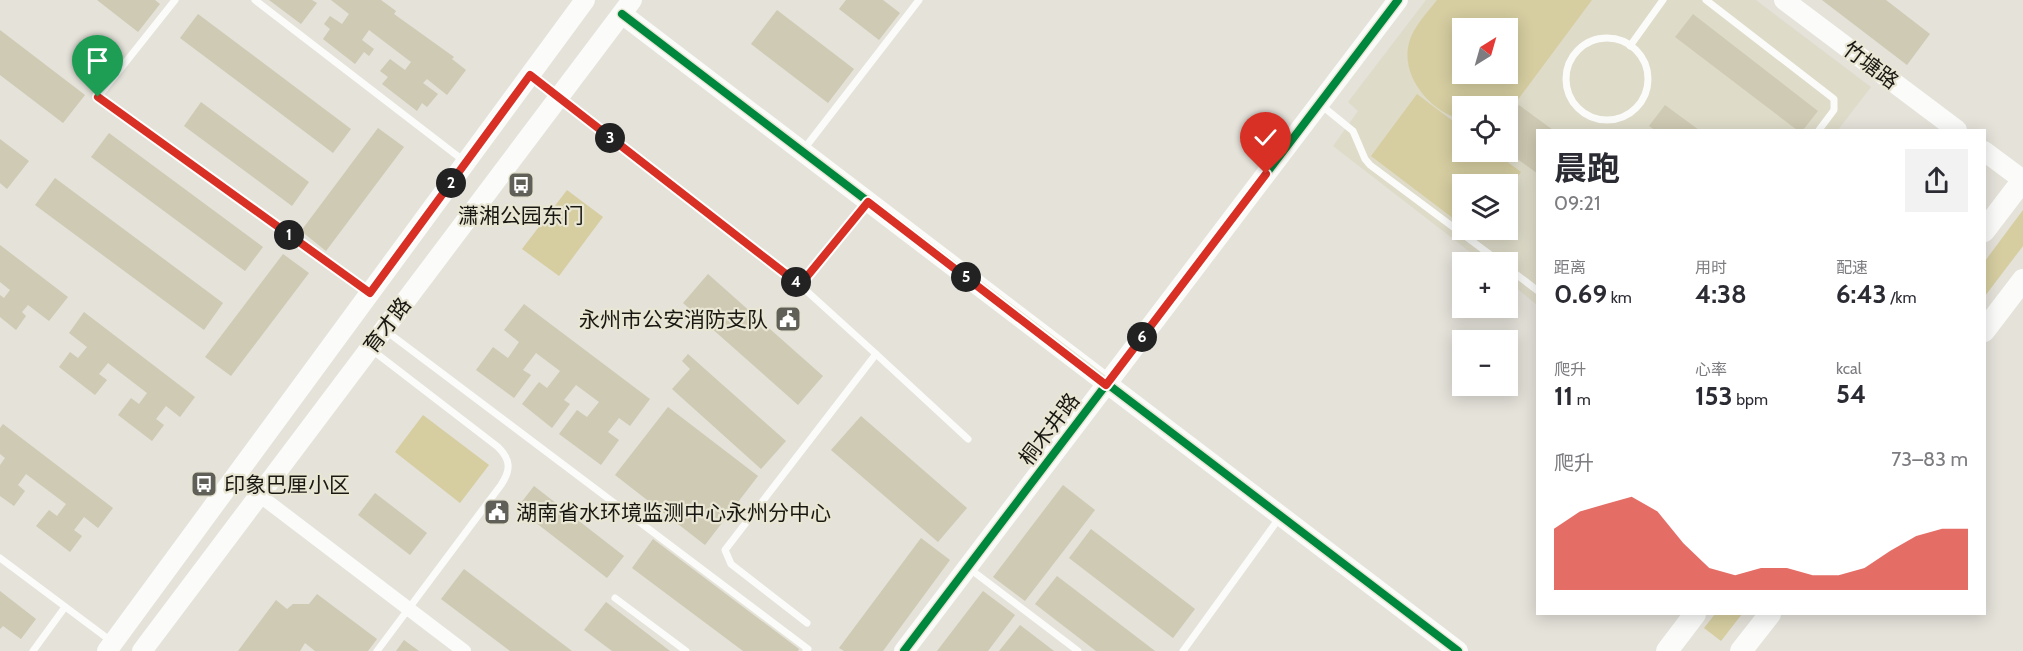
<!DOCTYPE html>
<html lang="zh">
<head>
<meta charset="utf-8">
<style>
	body { margin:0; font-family:Cabin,"Noto Sans SC",sans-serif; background:#f2f2f3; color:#2b2b33; height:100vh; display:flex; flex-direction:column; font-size:22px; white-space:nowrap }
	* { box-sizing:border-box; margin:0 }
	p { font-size:20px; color:#7c7c81 }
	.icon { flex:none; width:33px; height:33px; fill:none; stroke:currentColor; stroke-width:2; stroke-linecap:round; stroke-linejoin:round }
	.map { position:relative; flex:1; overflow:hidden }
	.drawer { position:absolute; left:1536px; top:129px; width:450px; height:486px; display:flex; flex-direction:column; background:#fff; border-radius:0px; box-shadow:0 3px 15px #0003 }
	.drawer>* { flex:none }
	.needle { width:39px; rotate:37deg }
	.tools { position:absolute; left:1452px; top:18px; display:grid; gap:12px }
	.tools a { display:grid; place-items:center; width:66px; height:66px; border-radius:0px; background:#fff; box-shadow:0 3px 15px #0003; font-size:30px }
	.pin { position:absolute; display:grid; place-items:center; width:51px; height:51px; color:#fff; margin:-62px -26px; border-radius:50% 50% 50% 0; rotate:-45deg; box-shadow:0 0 6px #0007 }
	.pin .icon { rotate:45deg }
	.km { position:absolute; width:30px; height:30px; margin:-15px; border-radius:50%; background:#222; color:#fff; font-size:16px; line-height:30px; text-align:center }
	.round { display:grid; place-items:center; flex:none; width:63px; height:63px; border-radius:0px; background:#f2f2f3 }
	.overview { display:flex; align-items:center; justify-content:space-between; height:102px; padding:0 18px }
	h1 { font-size:33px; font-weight:700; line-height:45px }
	.stats { display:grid; grid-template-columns:repeat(3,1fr); gap:9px; height:102px; padding:6px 18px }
	.stats div { display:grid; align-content:center }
	.stats b { font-size:26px; font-weight:700 }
	.stats small { font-size:16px; font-weight:400 }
	.stats p { font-size:16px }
	.chart { height:168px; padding:12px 18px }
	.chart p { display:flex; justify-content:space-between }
	.chart svg { width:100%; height:108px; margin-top:6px; fill:#d93025; opacity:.7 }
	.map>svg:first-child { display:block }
</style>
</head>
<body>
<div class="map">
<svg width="2023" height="651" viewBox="0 0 2023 651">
	<rect width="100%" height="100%" fill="#e4e2d9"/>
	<path fill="#dedbc9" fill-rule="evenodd" d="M 1426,0 L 1756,0 L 1871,87 L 1838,130 L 1538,130 L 1537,305 L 1508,281 L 1508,262 L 1483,262 L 1333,146 L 1358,111 L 1348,102 ZM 1462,28 L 1508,28 L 1508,74 L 1462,74 ZM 1462,106 L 1508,106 L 1508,152 L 1462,152 ZM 1462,184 L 1508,184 L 1508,230 L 1462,230 Z"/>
	<g fill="#d6cea1" fill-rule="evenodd">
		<path d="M 1437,0 L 1592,0 L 1508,113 L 1508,106 L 1462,106 L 1462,119 C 1431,113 1400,76 1409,43 C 1413,27 1427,13 1437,0 ZM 1462,28 L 1508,28 L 1508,74 L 1462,74 Z"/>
		<polygon points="1417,94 1462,128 1462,152 1494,152 1521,172 1508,189 1508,184 1462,184 1462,225 1371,156"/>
		<polygon points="567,190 603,217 559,276 522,249"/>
		<polygon points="2023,210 2023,246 1985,296 1985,261"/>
		<polygon points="423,415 489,465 460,503 395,452"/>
		<polygon points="1715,614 1742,614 1721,641 1704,628"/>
	</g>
	<g fill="#cfcab3">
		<polygon points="97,0 155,0 160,4 138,32"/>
		<polygon points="269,0 312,0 317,3 301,24"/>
		<polygon points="331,0 381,0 396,11 394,14 454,57 452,59 466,70 447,95 427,79 423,83 438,94 427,107 422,103 417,111 382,84 388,77 380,71 390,59 405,70 411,62 369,30 362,40 374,49 369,56 364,52 355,64 323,39 330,29 324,24 330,16 342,24 349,14"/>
		<polygon points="846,0 883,0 900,13 879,40 839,9"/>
		<polygon points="1822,0 1886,0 1930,34 1907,65"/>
		<polygon points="777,10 854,69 828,103 751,44"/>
		<polygon points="198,14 351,129 333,153 180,38"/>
		<polygon points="1693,14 1818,111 1803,130 1797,130 1675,37"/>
		<polygon points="0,30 85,95 63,123 0,75"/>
		<polygon points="201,102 309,182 292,206 184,126"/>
		<polygon points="1519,105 1553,130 1538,130 1538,174 1508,152 1508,119"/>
		<polygon points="1665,105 1699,130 1655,130 1649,126"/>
		<polygon points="378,128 404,147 326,251 301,231"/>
		<polygon points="109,133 263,247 245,271 91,157"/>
		<polygon points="0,139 29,161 7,189 0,183"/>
		<polygon points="55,178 223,303 204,330 35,205"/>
		<polygon points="0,245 68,297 49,321 28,305 22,312 26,316 16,330 0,317 0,295 4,298 10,290 0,282"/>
		<polygon points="283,254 309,273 231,376 205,357"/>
		<polygon points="708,274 823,376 798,405 683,303"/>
		<polygon points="524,304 650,399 630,426 619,418 608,432 619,440 601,465 559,434 577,410 587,417 599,402 576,385 564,400 570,404 552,428 522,404 539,382 547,388 560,371 536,353 523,370 531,375 514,398 476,370 493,347 508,358 519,342 504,330"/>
		<polygon points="84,312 195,397 180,417 166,406 156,419 164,425 152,441 118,415 131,398 139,404 147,393 108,363 99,374 107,380 95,395 59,367 70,352 78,358 87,347 69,333"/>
		<polygon points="688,354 786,441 761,469 672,389 690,369 682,361"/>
		<polygon points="668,407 758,476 705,545 615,475"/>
		<polygon points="861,416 967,508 938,542 831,450"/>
		<polygon points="3,424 113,508 98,528 84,517 74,530 82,536 70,552 36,526 49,510 57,516 66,504 26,474 18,485 25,491 14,506 0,496 0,465 5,458 0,454 0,428"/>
		<polygon points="1063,485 1095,510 1025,601 993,577"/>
		<polygon points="534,486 624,556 607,578 517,508"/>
		<polygon points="375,493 427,533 410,555 358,515"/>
		<polygon points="1091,529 1195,609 1173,638 1069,558"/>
		<polygon points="921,538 950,560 883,651 844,651 839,648"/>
		<polygon points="653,539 799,649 798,651 743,651 632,568"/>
		<polygon points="464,569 572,651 510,651 441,599"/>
		<polygon points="1057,576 1155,651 1096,651 1035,604"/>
		<polygon points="0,591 36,619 21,639 3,626 0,629"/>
		<polygon points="983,591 1015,615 988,651 937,651"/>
		<polygon points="317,594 377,639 368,651 315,651 305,643 300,651 238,651 276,600 287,609 293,604 309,604"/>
		<polygon points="606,602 670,651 612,651 584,630"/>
		<polygon points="1020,625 1054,651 999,651"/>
		<polygon points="404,640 419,651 396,651"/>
	</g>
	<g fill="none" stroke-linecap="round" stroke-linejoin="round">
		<g stroke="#fbfbf9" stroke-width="7">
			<polyline points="175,0 98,97 368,292"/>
			<polyline points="255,0 464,161"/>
			<polyline points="1706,0 1834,99 1834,110 1819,130"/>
			<circle cx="1607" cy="79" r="41"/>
			<polyline points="1630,46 1663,0"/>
			<polyline points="532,77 800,285 876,354 725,550 731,564 807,623"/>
			<polyline points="1321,105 1353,131 1365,159 1370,165 1500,262"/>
			<polyline points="804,149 919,0"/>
			<polyline points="1508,268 1538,291"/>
			<polyline points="800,285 866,203"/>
			<polyline points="386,331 808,649 806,651"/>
			<path d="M 372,350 L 498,447 C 511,460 511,470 501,485 L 377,651"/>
			<polyline points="876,354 968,439"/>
			<polyline points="0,558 111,641"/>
			<polyline points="970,569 1078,651"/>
			<polyline points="615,598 686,651"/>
			<polyline points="33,651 65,607"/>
			<polyline points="1183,651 1280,517"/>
		</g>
		<polyline stroke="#fbfbf9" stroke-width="14" points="259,495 464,651"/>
		<g stroke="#fbfbf9" stroke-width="20">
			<polyline points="1784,0 1957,130"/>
			<polyline points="622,14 1458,651"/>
			<polyline points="1984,151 2023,180"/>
			<polyline points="107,651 585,0"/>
			<polyline points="142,651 632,0"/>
			<polyline points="904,651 1398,0"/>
		</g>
		<g stroke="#fbfbf9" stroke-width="22">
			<polyline points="1984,231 2023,180"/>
			<polyline points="1984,331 2023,280"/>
			<polyline points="1667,651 1695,614"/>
			<polyline points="1741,651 1770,614"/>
		</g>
		<g stroke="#e9e6d4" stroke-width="11">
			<g id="cycleway">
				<polyline points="622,14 1458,651"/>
				<polyline points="904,651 1398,0"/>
			</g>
		</g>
		<use href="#cycleway" stroke="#00873e" stroke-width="8"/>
	</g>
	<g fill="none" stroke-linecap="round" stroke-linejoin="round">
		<g stroke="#fff" stroke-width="12">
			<polyline id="route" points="98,97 370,293 530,75 800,285 868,202 1106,385 1266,174"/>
		</g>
		<use href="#route" stroke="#d93025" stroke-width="8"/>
	</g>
	<defs>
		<g id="bus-square" transform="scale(1.35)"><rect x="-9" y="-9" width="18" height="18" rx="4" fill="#605f58" stroke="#e9e6d4"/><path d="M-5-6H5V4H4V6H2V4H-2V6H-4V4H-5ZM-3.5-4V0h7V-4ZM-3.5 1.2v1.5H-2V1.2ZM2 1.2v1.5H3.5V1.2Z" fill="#fff"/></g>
		<g id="civic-square" transform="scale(1.35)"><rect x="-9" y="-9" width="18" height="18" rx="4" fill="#605f58" stroke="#e9e6d4"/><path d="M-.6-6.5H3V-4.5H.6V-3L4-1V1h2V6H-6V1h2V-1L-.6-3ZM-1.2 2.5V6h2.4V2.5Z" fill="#fff"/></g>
	</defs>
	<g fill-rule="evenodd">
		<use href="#bus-square" x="521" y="185"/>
		<use href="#civic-square" x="788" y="319"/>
		<use href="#bus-square" x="204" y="484"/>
		<use href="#civic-square" x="497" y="512"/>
	</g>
	<g text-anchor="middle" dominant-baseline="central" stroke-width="4.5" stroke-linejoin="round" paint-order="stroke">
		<g font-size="21" fill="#191812" stroke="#e9e6d4">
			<text transform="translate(1871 65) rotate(37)">竹塘路</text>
			<text transform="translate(387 325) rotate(-53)">育才路</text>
			<text transform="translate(1049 429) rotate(-53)">桐木井路</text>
		</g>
		<g font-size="21" fill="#191812" stroke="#e9e6d4" text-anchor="start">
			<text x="521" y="215" text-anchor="middle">潇湘公园东门</text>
			<text x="768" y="319" text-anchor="end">永州市公安消防支队</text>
			<text x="224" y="484">印象巴厘小区</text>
			<text x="516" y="512">湖南省水环境监测中心永州分中心</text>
		</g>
	</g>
</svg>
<div class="tools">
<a><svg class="needle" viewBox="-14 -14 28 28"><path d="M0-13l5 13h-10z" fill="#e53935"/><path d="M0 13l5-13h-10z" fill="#7c7c81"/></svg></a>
<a><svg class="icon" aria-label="locate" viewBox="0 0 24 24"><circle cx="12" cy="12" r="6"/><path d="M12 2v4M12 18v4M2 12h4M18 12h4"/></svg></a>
<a><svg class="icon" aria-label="layers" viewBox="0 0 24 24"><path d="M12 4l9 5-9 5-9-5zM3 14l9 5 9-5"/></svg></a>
<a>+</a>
<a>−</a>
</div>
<div class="pin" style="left:98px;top:97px;background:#1e9e55"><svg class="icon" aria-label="arrive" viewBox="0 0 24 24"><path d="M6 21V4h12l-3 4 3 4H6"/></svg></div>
<div class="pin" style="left:1266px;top:174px;background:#d93025"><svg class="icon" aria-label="check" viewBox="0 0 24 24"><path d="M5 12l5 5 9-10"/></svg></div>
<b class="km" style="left:289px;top:235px">1</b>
<b class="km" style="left:451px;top:183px">2</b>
<b class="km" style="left:610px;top:138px">3</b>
<b class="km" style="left:796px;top:282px">4</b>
<b class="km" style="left:966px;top:277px">5</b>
<b class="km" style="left:1142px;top:337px">6</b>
<section class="drawer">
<div class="overview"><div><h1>晨跑</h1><p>09:21</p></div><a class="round"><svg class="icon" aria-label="share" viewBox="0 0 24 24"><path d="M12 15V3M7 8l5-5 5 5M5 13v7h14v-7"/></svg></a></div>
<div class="stats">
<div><p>距离</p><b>0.69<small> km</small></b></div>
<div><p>用时</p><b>4:38</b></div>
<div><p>配速</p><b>6:43<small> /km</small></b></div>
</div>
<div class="stats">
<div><p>爬升</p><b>11<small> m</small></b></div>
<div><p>心率</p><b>153<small> bpm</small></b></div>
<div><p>kcal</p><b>54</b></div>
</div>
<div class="chart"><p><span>爬升</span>73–83 m</p>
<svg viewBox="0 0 160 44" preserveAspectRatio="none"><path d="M0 44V19L10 12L20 9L30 6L40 12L50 25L60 35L70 38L80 35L90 35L100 38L110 38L120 35L130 28L140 22L150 19L160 19V44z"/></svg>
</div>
</section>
</div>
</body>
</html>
